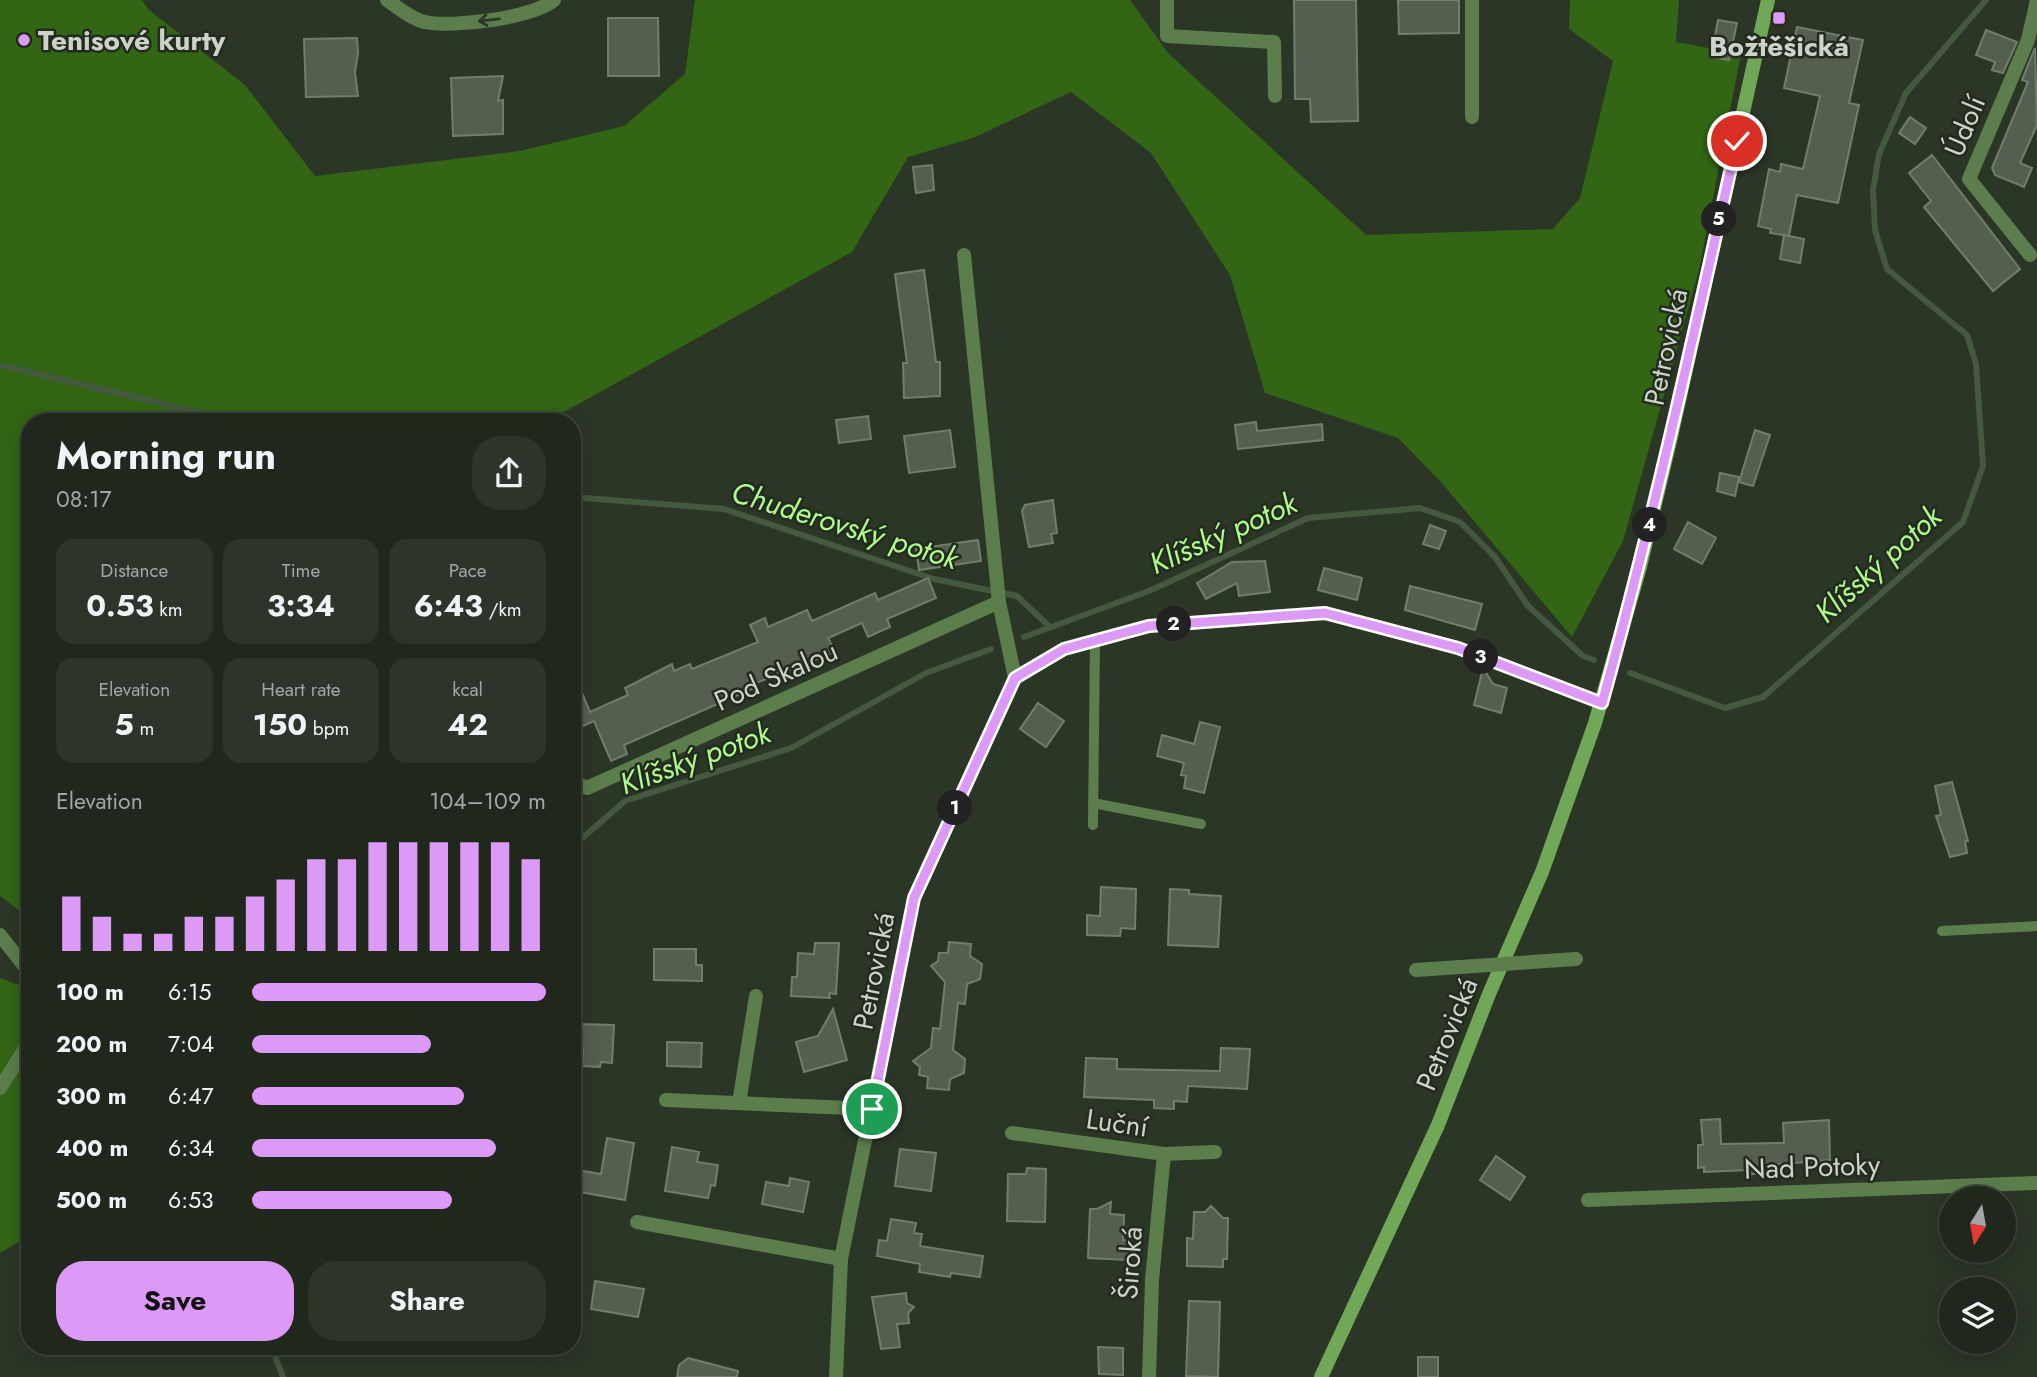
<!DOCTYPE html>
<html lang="en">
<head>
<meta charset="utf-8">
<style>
	body { margin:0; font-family:Jost,sans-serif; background:#2d342a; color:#f1f3f6; height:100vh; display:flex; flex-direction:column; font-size:26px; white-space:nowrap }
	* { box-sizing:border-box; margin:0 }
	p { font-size:23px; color:#a2a6a4 }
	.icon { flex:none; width:38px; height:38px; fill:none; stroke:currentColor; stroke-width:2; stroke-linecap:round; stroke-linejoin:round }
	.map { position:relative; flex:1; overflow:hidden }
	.details { position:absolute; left:21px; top:413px; width:560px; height:942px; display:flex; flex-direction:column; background:#20281d; border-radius:28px; box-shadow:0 4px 18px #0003,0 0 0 2px #3d443b }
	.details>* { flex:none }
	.needle { width:46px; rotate:191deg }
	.controls { position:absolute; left:1939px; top:1186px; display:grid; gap:14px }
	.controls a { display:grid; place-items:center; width:77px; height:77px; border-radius:50%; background:#20281d; box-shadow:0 4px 18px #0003,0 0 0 2px #3d443b; font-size:35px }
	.pin { position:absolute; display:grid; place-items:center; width:60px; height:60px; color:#fff; margin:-30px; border:4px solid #fff; border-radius:50%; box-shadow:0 2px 7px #0007 }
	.km { position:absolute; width:35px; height:35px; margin:-18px; border-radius:50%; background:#222; color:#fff; font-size:19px; line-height:35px; text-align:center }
	.round { display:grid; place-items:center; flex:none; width:74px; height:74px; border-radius:28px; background:#2d342a }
	.overview { display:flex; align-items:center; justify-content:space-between; height:119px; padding:0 35px }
	h1 { font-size:38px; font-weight:700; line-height:52px }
	.figures { display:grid; grid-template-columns:repeat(3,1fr); gap:10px; height:119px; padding:7px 35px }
	.figures div { display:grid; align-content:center; border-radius:18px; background:#2d342a; text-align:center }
	.figures b { font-size:30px; font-weight:700 }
	.figures small { font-size:19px; font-weight:400 }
	.figures p { font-size:19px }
	.chart { height:196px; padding:14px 35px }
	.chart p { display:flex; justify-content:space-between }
	.chart svg { width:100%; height:126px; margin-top:7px; stroke:#dc99f5; stroke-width:6 }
	.button { display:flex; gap:14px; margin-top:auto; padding:14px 35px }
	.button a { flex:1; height:80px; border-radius:28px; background:#dc99f5; color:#111; font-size:28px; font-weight:700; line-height:80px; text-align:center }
	.button a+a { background:#2d342a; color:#f1f3f6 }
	ul { padding:0 35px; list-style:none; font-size:23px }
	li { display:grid; grid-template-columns:112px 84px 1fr; align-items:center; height:52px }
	li i { height:18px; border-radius:9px; background:#dc99f5 }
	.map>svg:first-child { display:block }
</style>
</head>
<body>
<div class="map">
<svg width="2037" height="1377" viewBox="0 0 2037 1377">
	<rect width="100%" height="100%" fill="#2b3627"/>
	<g fill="#326514">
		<polygon points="0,0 142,0 149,10 245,85 315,176 520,151 624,126 685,74 695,0 1130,0 1168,53 1366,235 1553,229 1580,198 1613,61 1569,29 1570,0 1679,0 1676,42 1741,54 1699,270 1623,541 1572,637 1441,482 1398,438 1265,393 1230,275 1151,153 1071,92 973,138 908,157 852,252 546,422 30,422 30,915 25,915 0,896"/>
		<polygon points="0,978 30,989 30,1235 0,1253"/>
	</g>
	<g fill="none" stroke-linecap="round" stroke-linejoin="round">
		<g stroke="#44593d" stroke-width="6">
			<polyline points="0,365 239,422"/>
			<polyline points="572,497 724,509 934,579 1017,596 1050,627"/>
			<polyline points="1024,637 1149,591 1308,518 1420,508 1460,522 1495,557 1528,606 1583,656 1594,660"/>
			<polyline points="1630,673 1725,708 1763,697 1963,522 1983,466 1976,364 1967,335 1887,269 1875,230 1873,190 1879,154 1906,93 1986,0"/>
			<polyline points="572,847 625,801 791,748 926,673 991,649"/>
			<polyline points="271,1346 283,1377"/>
		</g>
	</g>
	<g fill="#545f4f" stroke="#727e6d" stroke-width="2">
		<polygon points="1294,0 1356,0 1358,121 1311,122 1310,99 1295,99"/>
		<polygon points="1398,0 1459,0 1459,33 1399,34"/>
		<polygon points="608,18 658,18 659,76 608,76"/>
		<polygon points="1718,20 1737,23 1729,60 1711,57"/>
		<polygon points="1797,27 1863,40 1849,103 1859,105 1838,203 1797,195 1789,236 1770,233 1771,229 1758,226 1769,169 1780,172 1781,164 1803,169 1820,96 1784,88"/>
		<polygon points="1986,30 2017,42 2003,73 1992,70 1995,62 1976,55"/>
		<polygon points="357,38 358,53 355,72 358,96 306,97 304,39"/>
		<polygon points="2035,48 2037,125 2020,163 2032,168 2024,187 1995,175 1992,168 2028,82 2022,80"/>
		<polygon points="503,76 498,101 503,100 503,134 453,136 451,78"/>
		<polygon points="1910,117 1926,128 1915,144 1899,133"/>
		<polygon points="1932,155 2020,269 1993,291 1924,207 1931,201 1909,173"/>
		<polygon points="932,165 934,190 916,193 913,167"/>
		<polygon points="1784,235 1804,239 1800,263 1780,259"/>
		<polygon points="924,270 936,362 940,362 940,396 904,398 903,363 907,363 895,274"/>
		<polygon points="868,416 871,439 839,443 836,420"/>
		<polygon points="1256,422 1257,431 1322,424 1323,440 1238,449 1235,425"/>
		<polygon points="950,430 955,467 909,473 904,436"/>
		<polygon points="1755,430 1770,435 1753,486 1739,482"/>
		<polygon points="1720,473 1739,477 1735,496 1717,491"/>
		<polygon points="1053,500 1057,533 1051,534 1053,543 1029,547 1022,511 1025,505"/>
		<polygon points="1688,522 1716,538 1702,564 1674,549"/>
		<polygon points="1430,525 1446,531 1439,549 1423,544"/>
		<polygon points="978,540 981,561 919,570 916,549"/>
		<polygon points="1265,561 1270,592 1239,596 1237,583 1206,599 1197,583 1232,562"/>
		<polygon points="1324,568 1362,578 1357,600 1318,590"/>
		<polygon points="928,578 936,598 887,619 890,627 868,637 862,623 828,638 835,652 751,685 752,689 624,745 627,754 611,761 594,721 572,731 572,669 590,712 628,695 625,688 672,664 674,671 690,664 692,669 758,642 750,625 765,618 768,627 807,610 812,621 875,593 878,600"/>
		<polygon points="1410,586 1482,604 1475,630 1405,610"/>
		<polygon points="1483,668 1493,684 1507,688 1501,713 1474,705"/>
		<polygon points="1038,703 1064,721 1046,747 1020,729"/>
		<polygon points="1200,722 1220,727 1204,793 1184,788 1186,776 1181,775 1184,763 1157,756 1162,735 1194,744"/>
		<polygon points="1952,782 1968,841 1965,841 1967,853 1950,857 1936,816 1941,815 1935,786"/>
		<polygon points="1101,887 1136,889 1135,929 1121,928 1120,936 1087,935 1087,915 1100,916"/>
		<polygon points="1170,889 1189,890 1189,894 1221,896 1218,947 1168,945"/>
		<polygon points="949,942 971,944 970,956 982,964 980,979 967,984 965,1004 958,1003 953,1050 965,1059 964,1073 950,1079 949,1090 927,1088 928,1077 919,1075 920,1067 913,1061 931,1048 933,1028 940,1029 945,982 931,966 938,961 939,953 948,953"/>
		<polygon points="815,943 839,943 836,994 829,993 830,998 791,996 792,977 797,977 798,953 814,954"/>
		<polygon points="654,949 696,949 696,965 702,965 702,981 654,980"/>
		<polygon points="833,1009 847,1060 804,1072 796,1042 818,1036"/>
		<polygon points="578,1024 614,1025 612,1063 601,1062 600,1067 582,1066 583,1048 577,1048"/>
		<polygon points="667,1042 702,1043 701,1067 667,1066"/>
		<polygon points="1221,1048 1250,1049 1247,1089 1188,1086 1187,1102 1174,1101 1174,1109 1154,1108 1154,1100 1084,1097 1086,1058 1117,1059 1117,1069 1220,1071"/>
		<polygon points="1720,1119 1721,1144 1784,1143 1783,1123 1829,1120 1830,1160 1768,1165 1768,1174 1749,1174 1749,1170 1704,1172 1704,1167 1698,1168 1698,1145 1703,1145 1701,1120"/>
		<polygon points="607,1138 634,1143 625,1200 574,1191 577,1170 601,1174"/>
		<polygon points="672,1147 699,1152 697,1162 718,1165 715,1186 711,1185 708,1198 665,1191"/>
		<polygon points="900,1149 936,1153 931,1191 895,1186"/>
		<polygon points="1496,1156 1525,1177 1510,1200 1480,1180"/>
		<polygon points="1027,1168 1046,1169 1045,1222 1007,1221 1008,1174 1026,1174"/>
		<polygon points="790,1178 809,1182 803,1212 762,1204 766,1182 789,1186"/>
		<polygon points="1111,1202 1110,1214 1124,1215 1123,1240 1128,1241 1127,1260 1088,1258 1090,1209 1097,1209"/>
		<polygon points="1211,1206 1223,1218 1228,1218 1227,1259 1223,1259 1223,1267 1187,1266 1187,1238 1193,1239 1194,1212 1205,1212"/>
		<polygon points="891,1219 916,1223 914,1233 922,1234 920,1246 983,1256 980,1277 951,1273 950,1277 919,1272 920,1264 877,1256 879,1240 887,1241"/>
		<polygon points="595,1281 644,1289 638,1317 591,1309"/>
		<polygon points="906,1293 907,1303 914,1307 908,1313 909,1323 897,1324 900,1347 881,1349 872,1297"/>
		<polygon points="1189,1301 1220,1302 1218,1377 1186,1376"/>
		<polygon points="1098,1347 1123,1348 1123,1375 1099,1374"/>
		<rect x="1418" y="1357" width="20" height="20"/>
		<polygon points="688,1358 738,1371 737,1377 677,1377 679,1365"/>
	</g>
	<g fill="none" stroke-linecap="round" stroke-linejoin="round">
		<g stroke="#5b7e4c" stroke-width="10">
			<polyline points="1093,803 1201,824"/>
			<polyline points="1093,825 1095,641"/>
			<polyline points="1942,931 2037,926"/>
		</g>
		<g stroke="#5b7e4c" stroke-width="14">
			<path d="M 387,0 C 397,7 413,20 425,22 C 452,28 533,18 554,0"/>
			<polyline points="1167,0 1167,36 1274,42 1275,96"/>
			<polyline points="1472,117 1472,0"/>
			<polyline points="964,255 999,602 1015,678"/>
			<polyline points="2030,255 1969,179 2028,40 2037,0"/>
			<polyline points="572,781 587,788 999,602"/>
			<polyline points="666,1100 872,1109"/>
			<polyline points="739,1103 756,996"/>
			<polyline points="1012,1133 1164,1154 1215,1152"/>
			<polyline points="1588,1200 2037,1183"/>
			<polyline points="637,1222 841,1259"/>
			<polyline points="836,1377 841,1259 914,898 1015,678 1064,649 1148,626 1325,613 1458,648 1602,703"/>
			<polyline points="1149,1377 1152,1280 1164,1154"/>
		</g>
		<g stroke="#5b7e4c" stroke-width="14">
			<polyline points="0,935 30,973"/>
			<polyline points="0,1088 30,1041"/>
		</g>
		<polyline stroke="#71a857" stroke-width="14" points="1321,1377 1438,1125 1489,994 1542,872 1595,723 1640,567 1671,437 1768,0"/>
		<polyline stroke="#5b7e4c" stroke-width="14" points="1416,970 1576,959"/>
	</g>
	<defs><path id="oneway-shaft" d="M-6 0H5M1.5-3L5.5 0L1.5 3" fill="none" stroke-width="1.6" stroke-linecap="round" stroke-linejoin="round" transform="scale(1.75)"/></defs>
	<use stroke="#2b3725" href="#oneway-shaft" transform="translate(489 20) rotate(174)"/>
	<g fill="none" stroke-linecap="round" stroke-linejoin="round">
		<g stroke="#fff" stroke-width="14">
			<path id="route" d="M 872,1109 L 914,898 L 1015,678 L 1064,649 L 1149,626 L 1325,613 L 1458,648 L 1602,703 C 1654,517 1695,329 1737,141"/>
		</g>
		<use href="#route" stroke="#dc99f5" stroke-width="9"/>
	</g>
	<g fill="#dc99f5" stroke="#222b1e" stroke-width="2.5">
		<rect x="1772" y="11" width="14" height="14" rx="3.5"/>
		<circle cx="24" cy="40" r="7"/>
	</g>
	<g text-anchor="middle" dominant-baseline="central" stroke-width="5" stroke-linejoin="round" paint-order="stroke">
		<g font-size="28" font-weight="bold" fill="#cdd3ca" stroke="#222b1e" text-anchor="start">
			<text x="38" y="40">Tenisové kurty</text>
			<text x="1779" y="46" text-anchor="middle">Božtěšická</text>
		</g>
		<g font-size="28" fill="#cdd3ca" stroke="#222b1e">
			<text transform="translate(1965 126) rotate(-67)">Údolí</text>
			<text transform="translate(1666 347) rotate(-78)">Petrovická</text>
			<text transform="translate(776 676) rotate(-24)">Pod Skalou</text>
			<text transform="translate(874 971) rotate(-79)">Petrovická</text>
			<text transform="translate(1447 1034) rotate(-68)">Petrovická</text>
			<text transform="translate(1117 1123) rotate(8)">Luční</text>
			<text transform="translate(1812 1167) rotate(-2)">Nad Potoky</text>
			<text transform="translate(1130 1263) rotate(-86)">Široká</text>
		</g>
		<g font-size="30" font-style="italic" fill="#aff98d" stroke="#222b1e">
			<text transform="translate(845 525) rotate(17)">Chuderovský potok</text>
			<text transform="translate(1223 533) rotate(-24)">Klíšský potok</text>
			<text transform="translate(1878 564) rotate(-42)">Klíšský potok</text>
			<text transform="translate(695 758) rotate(-20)">Klíšský potok</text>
		</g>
	</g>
</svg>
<div class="controls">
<a><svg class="needle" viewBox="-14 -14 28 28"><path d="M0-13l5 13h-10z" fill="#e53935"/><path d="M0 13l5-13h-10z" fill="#a2a6a4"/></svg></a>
<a><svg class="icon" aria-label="layers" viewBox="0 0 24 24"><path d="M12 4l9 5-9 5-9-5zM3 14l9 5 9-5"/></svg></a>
</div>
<div class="pin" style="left:872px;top:1109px;background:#1e9e55"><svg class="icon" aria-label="arrive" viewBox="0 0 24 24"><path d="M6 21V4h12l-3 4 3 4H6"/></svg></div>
<div class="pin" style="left:1737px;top:141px;background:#d93025"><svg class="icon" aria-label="check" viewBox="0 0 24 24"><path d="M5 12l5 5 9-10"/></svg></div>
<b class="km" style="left:955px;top:808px">1</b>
<b class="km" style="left:1174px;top:624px">2</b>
<b class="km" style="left:1481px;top:657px">3</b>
<b class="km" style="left:1650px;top:525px">4</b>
<b class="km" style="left:1719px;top:219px">5</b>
<section class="details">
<div class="overview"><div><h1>Morning run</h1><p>08:17</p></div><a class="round"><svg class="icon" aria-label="share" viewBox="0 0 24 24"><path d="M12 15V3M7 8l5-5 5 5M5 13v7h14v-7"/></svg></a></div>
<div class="figures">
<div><p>Distance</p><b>0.53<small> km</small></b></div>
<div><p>Time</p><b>3:34</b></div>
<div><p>Pace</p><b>6:43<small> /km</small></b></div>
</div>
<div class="figures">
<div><p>Elevation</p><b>5<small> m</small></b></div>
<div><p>Heart rate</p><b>150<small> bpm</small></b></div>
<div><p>kcal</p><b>42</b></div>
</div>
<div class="chart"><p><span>Elevation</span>104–109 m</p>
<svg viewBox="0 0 160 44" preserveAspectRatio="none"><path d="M5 44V25M15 44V32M25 44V38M35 44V38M45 44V32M55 44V32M65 44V25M75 44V19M85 44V12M95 44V12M105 44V6M115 44V6M125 44V6M135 44V6M145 44V6M155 44V12"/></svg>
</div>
<ul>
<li><b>100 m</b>6:15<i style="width:100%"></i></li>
<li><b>200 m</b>7:04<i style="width:61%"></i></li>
<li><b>300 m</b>6:47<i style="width:72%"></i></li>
<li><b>400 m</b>6:34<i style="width:83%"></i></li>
<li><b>500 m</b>6:53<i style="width:68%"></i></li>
</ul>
<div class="button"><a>Save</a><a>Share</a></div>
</section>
</div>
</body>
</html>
